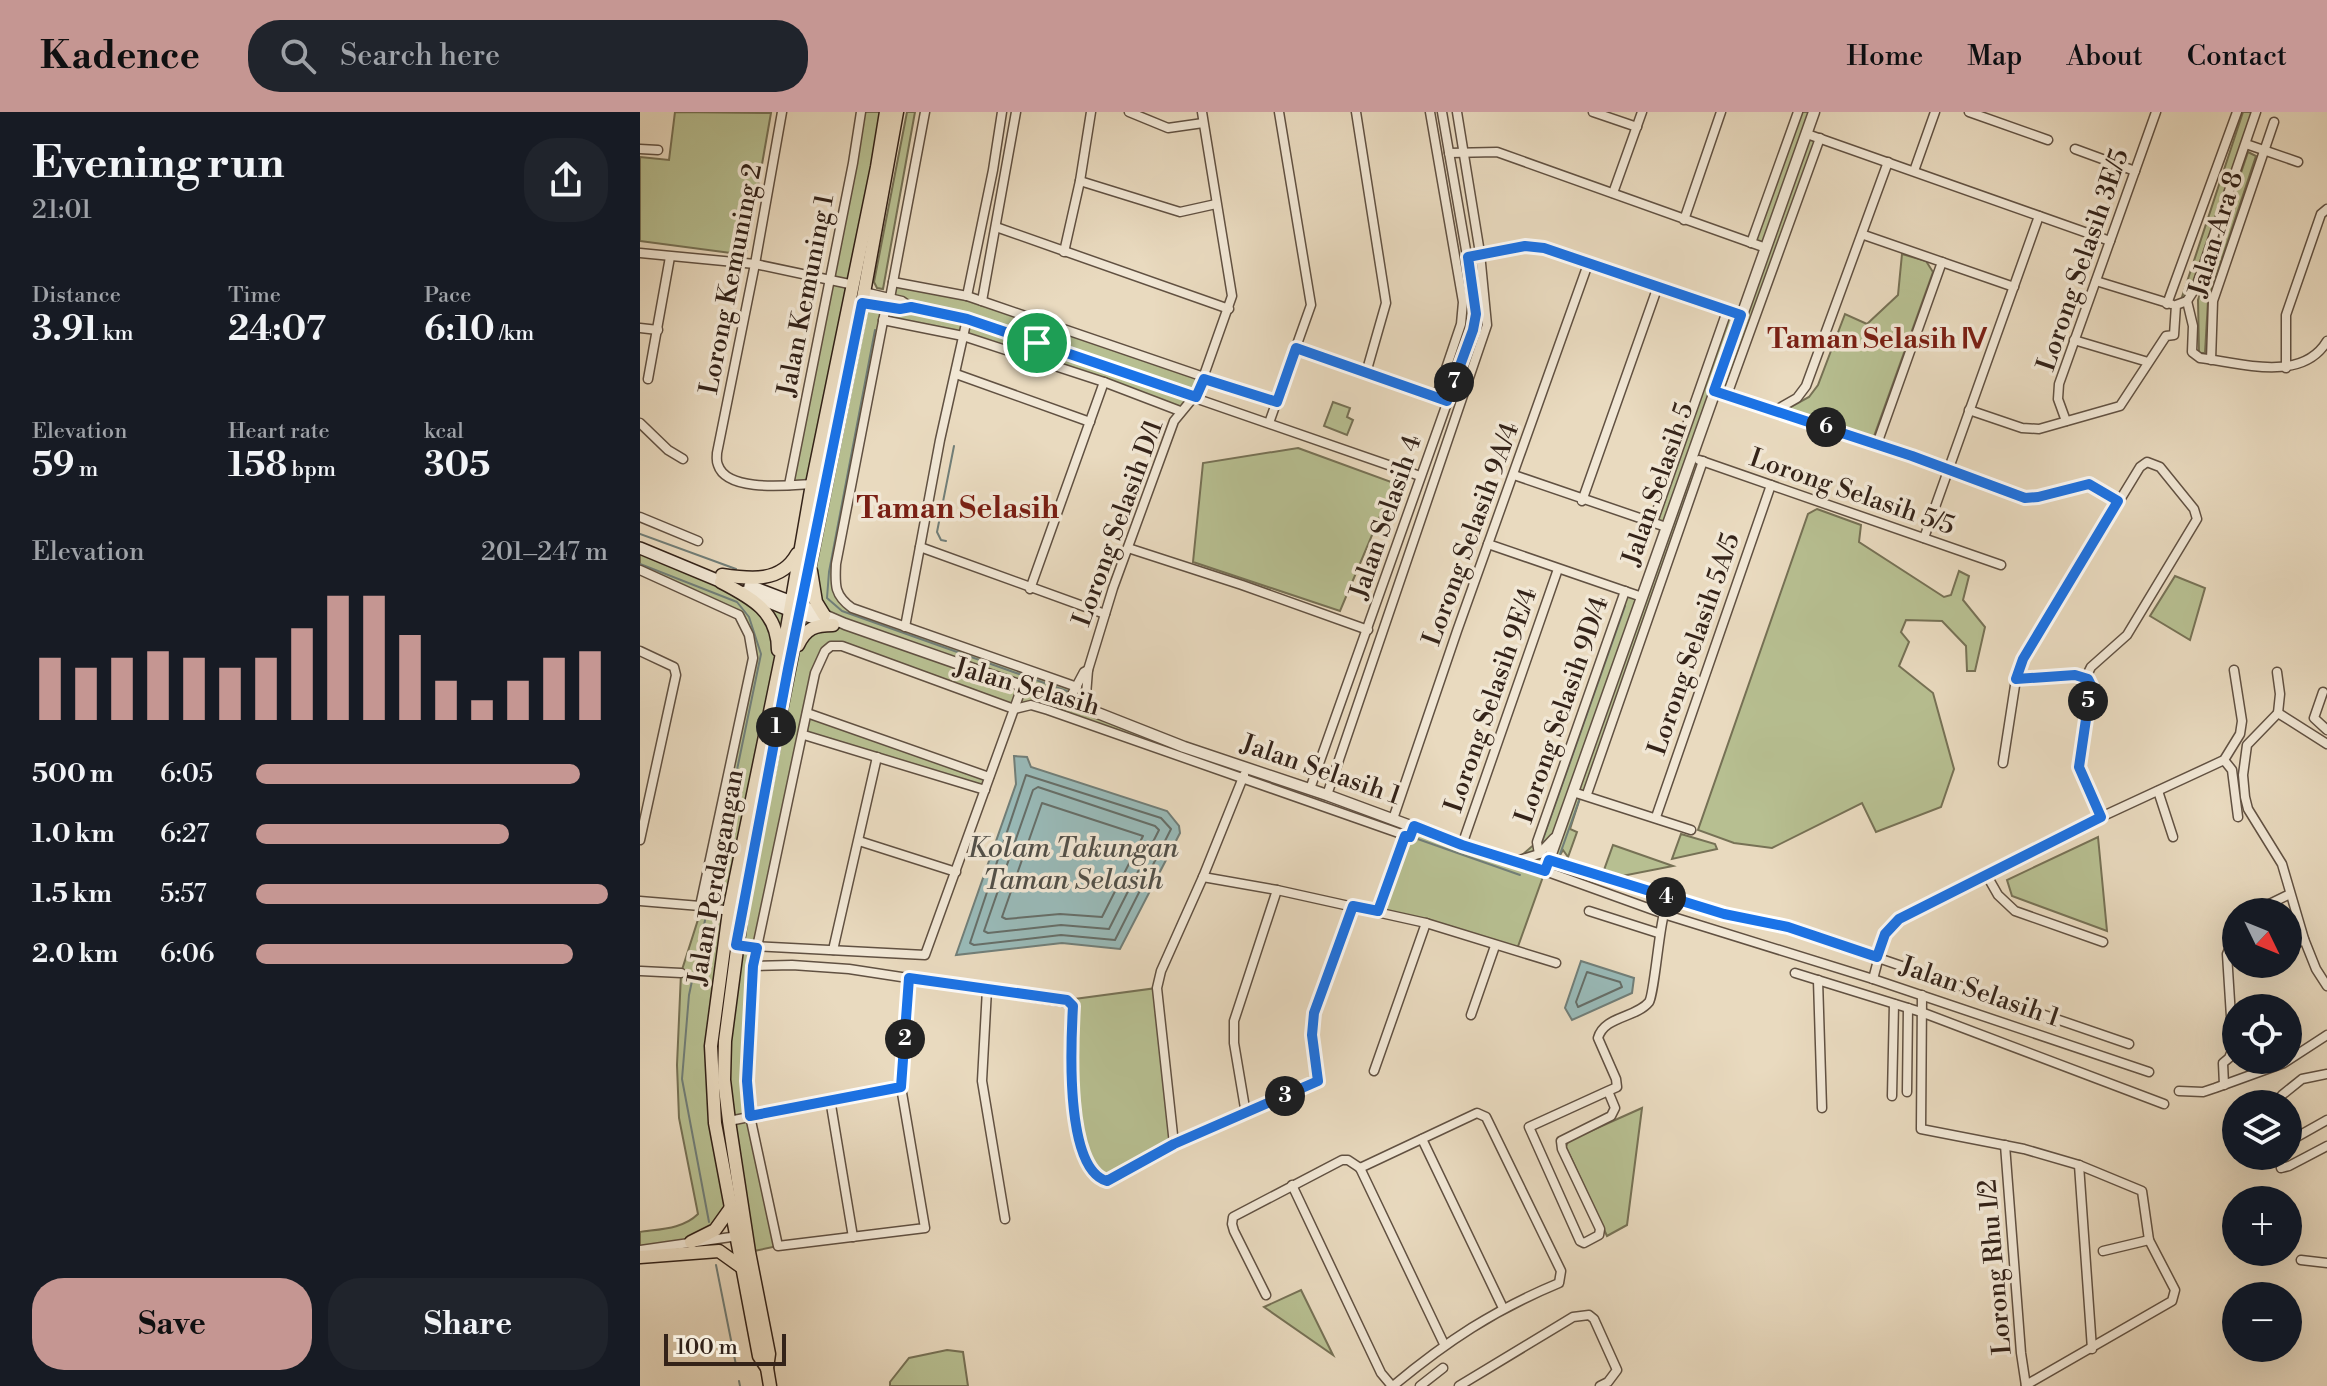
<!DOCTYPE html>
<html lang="en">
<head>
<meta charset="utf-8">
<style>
	body { margin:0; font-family:"Libre Bodoni",serif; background:#20242c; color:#f1f3f6; height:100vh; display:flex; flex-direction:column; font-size:30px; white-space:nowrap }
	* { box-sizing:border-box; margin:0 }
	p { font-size:26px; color:#9ea1a6 }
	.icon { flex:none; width:44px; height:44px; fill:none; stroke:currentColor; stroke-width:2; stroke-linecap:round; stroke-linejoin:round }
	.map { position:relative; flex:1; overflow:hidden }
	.panel { display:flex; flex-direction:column; background:#171b24; width:640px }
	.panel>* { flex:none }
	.needle { width:52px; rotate:133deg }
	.buttons { position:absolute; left:1582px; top:786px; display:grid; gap:16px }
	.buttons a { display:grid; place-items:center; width:80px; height:80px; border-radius:50%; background:#171b24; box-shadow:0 8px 32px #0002; font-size:40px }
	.scale { position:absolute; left:24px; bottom:20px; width:122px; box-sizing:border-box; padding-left:8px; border:4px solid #342319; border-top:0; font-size:22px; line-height:28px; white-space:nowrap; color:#342319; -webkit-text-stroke:6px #f1e7d5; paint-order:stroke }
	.pin { position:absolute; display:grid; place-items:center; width:68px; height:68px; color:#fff; margin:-34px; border:4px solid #fff; border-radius:50%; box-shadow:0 2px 8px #0007 }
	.km { position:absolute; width:40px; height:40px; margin:-20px; border-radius:50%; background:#222; color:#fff; font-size:22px; line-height:40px; text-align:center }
	.round { display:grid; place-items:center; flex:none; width:84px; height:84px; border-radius:32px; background:#20242c }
	.headline { display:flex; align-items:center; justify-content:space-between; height:136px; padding:0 32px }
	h1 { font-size:44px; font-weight:700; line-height:60px }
	.metrics { display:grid; grid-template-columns:repeat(3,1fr); gap:12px; height:136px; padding:8px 32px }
	.metrics div { display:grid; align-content:center }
	.metrics b { font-size:34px; font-weight:700 }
	.metrics small { font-size:22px; font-weight:400 }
	.metrics p { font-size:22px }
	.chart { height:224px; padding:16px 32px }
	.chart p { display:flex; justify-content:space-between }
	.chart svg { width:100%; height:144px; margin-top:8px; stroke:#c59692; stroke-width:6 }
	.cta { display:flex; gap:16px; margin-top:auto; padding:16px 32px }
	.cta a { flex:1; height:92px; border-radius:32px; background:#c59692; color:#111; font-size:32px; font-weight:700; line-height:92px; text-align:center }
	.cta a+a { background:#20242c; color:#f1f3f6 }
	ul { padding:0 32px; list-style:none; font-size:26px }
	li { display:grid; grid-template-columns:128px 96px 1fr; align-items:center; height:60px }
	li i { height:20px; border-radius:10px; background:#c59692 }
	header { display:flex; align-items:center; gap:48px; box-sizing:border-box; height:112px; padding:0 40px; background:#c59692; color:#111 }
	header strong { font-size:38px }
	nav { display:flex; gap:44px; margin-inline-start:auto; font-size:28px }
	.search { width:560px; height:72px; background:#20242c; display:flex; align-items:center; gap:20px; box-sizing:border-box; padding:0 28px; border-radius:32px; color:#9ea1a6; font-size:30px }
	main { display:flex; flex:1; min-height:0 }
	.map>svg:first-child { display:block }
</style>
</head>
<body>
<header>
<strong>Kadence</strong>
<div class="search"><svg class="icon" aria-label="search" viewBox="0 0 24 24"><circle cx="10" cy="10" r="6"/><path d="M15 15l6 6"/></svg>Search here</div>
<nav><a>Home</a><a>Map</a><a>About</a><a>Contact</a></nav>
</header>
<main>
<section class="panel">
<div class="headline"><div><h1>Evening run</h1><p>21:01</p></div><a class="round"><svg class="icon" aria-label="share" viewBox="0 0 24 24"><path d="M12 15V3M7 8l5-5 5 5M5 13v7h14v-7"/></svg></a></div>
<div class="metrics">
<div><p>Distance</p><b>3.91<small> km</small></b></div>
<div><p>Time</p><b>24:07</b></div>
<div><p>Pace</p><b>6:10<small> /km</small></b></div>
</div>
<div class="metrics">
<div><p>Elevation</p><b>59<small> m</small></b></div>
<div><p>Heart rate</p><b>158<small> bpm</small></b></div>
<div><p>kcal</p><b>305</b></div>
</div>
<div class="chart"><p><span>Elevation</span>201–247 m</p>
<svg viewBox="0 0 160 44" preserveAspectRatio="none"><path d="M5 44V25M15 44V28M25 44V25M35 44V23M45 44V25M55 44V28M65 44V25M75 44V16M85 44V6M95 44V6M105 44V18M115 44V32M125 44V38M135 44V32M145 44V25M155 44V23"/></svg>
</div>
<ul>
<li><b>500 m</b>6:05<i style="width:92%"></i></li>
<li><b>1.0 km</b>6:27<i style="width:72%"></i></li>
<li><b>1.5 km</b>5:57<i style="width:100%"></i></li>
<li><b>2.0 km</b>6:06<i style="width:90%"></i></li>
</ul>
<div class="cta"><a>Save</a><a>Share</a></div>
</section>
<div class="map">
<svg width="1687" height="1274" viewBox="0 0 1687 1274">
	<rect width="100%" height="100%" fill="#e9dabf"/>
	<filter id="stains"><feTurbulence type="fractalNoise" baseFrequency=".0025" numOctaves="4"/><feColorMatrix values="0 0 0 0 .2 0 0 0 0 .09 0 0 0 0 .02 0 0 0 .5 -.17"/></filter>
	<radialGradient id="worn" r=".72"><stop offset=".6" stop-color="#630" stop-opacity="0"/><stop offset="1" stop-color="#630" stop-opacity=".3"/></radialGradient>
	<g fill="#b7bf91" stroke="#767155" stroke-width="2">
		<polygon points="35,0 131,1 106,143 0,129 0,45 29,48"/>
		<polygon points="221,0 246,0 172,372 149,373"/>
		<polygon points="267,0 275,0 243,177 237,176 234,170"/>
		<polygon points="1158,0 1174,0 1167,21 1180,26 1087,283 1075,279 1051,344 1063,349 945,687 940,686 930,717 937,720 928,745 923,738 919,745 909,748 876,840 738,799 765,724 774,714 875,749 897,730 985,479 1001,485 1026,416 1013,410 1087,199 1101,203 1126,137 1111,131"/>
		<polygon points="1603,0 1613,0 1551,179 1548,184 1542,185"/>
		<polygon points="1608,40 1616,44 1568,189 1565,241 1559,241 1558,188"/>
		<polygon points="1262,142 1286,149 1293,160 1233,327 1147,297 1169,285 1178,273 1205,202 1227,212 1258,183"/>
		<polygon points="253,170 327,184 564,267 540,299 323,224 247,208 195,477 207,492 437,575 428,589 607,655 603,665 391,593 374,597 202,534 185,539 168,602 349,665 345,678 164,623 113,854 107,969 138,1134 109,1140 84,968 96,833 223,186 250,191 249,195 270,195 250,186"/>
		<polygon points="693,290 710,296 707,305 713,308 707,323 684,314"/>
		<polygon points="658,336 754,371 700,499 553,450 563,351"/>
		<polygon points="1177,397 1221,413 1219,430 1304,485 1311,483 1319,459 1329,464 1323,488 1345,515 1335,559 1327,559 1326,534 1302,509 1266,508 1261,520 1269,530 1259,554 1293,581 1314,657 1301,695 1236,720 1222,691 1132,736 1094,731 1058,718 1168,402"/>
		<path d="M 0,436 L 150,498 L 89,799 L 71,934 L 90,1097 C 70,1130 35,1132 0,1138 L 0,1120 C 20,1117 43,1117 58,1102 L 39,1006 L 37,953 L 41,861 L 62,795 L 113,546 L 99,503 L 0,458 Z"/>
		<polygon points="1535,464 1565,476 1550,528 1510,504"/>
		<polygon points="1041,722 1075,732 1077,737 1032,747"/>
		<polygon points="1458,725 1467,819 1372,784 1367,768"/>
		<polygon points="973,733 1033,754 982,764 964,758"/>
		<polygon points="517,876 534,1032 467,1069 449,1054 433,991 433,894 427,888"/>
		<polygon points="1002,996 987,1113 967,1124 926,1035 928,1029"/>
		<polygon points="661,1178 693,1243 624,1195"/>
		<polygon points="307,1238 323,1240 328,1274 250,1274 250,1270 269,1246"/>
	</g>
	<g fill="#99bab8" stroke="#717e78" stroke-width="2">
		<polygon points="374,644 387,645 391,655 527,699 539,714 540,721 480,837 422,831 316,843 376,672"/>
		<polygon points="941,849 994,866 992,881 932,908 925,896"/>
	</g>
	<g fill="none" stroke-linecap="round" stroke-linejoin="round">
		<g stroke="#666e68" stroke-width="2">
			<polygon points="386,663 521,706 531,717 475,828 421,823 334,833 330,831"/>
			<polygon points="398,675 515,714 519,718 469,817 421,813 348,821 344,819 393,678"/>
			<polygon points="402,691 503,724 462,805 420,802 366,807 362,805"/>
			<polygon points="947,860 980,870 982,875 938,895 936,890"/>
		</g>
		<g stroke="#717e78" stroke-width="2">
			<polyline points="235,218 189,460 187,486 202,499 427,579"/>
			<polyline points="0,422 96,457"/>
			<polyline points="306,429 301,428 297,420 314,334"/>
			<polyline points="0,452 97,490 109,505 121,542 69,793"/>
			<polyline points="607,663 631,672"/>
			<polyline points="772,725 880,763"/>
			<polyline points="902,730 985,494"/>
			<polyline points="919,745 940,686"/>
			<polyline points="67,799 49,883 42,967 69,1110"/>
			<polyline points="76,1153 96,1253"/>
			<polyline points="99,1269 100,1274"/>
		</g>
		<g stroke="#615142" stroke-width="11">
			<g id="minor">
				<path d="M 142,0 L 115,152 L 77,341 C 77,345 76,349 78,353 C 87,381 151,373 172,372"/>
				<polyline points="489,0 528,16 563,11"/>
				<polyline points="716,0 746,191 726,261"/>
				<polyline points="790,0 823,190 821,212 796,286"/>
				<polyline points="953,0 997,15"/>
				<polyline points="1329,0 1408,28"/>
				<polyline points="1167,22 1470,129"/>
				<polyline points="1606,32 1658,50"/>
				<polyline points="0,37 18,38"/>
				<polyline points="1435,37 1495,59"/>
				<polyline points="809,41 857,40 1126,136"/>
				<polyline points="1274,59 1295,0"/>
				<polyline points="440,69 540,100 576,92"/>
				<polyline points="973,81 1002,0"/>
				<polyline points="1044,108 1081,0"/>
				<polyline points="356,115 589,197"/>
				<polyline points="1224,123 1374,175"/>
				<polyline points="1111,131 1158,0"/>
				<polyline points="424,140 440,69 451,0"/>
				<polyline points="0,141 115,152 214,173"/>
				<polyline points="836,142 873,135 904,136 1101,203"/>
				<polyline points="1456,169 1531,192"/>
				<polyline points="253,170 327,184 637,290"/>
				<polyline points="224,180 262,189 271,195"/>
				<polyline points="327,184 353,58 362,0"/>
				<polyline points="250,186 285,0"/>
				<polyline points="342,189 376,0"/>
				<path d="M 1547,189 L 1553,214 L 1552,240 L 1560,246 C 1601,251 1662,271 1687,229"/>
				<polyline points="222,191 260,197 271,195 327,207 780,364"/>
				<polyline points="1527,192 1597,0"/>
				<path d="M 246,194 L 196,452 C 195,473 194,483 212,496 L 437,575"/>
				<polyline points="243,208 323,224 464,270 540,299"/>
				<polyline points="0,216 18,218"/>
				<polyline points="1434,228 1508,250"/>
				<polyline points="656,236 799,287"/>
				<polyline points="1571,248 1573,189 1634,10"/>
				<polyline points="1646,256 1646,203 1681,102 1687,97"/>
				<polyline points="316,262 450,310"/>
				<polyline points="8,267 30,145"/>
				<polyline points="1074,279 1272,344 1385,386 1398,385 1449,372 1478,389"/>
				<polyline points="1087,283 1180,26"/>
				<polyline points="1136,298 1157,286 1166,274 1248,50"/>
				<polyline points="1329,298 1382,316 1399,317 1480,294 1526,224 1534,223 1536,193 1547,189 1556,175 1616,0"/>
				<polyline points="1426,309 1418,287 1419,272 1516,0"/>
				<polyline points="0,311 28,338 43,347"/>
				<polyline points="629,311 671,193 639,0"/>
				<polyline points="1237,332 1302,150"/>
				<polyline points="1059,348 1361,453"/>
				<polyline points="874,363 1026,415"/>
				<polyline points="149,373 213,51 221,0"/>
				<polyline points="942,389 1018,174"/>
				<polyline points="0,405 58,429"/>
				<polyline points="1013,410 1087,199"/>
				<polyline points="1284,426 1399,104"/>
				<polyline points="848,432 1002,485"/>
				<polyline points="280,435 465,502"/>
				<polyline points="488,436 602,473 728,518"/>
				<polyline points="0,458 99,503 109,523 113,546 60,794"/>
				<polyline points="390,477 464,270"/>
				<polyline points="265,515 300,328 327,207"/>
				<polyline points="0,539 34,555 36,563 0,728"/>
				<polyline points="1637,560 1640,582 1638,601"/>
				<polyline points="1376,567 1383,547 1500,355 1507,350 1520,355 1554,397 1557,407 1487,523 1451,555 1446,565"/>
				<polyline points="1683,580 1674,606 1687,618"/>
				<polyline points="428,590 444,560 448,558"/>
				<polyline points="445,596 448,558 473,476 534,309 558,280 592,184 562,0"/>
				<polyline points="167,601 349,665"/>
				<polyline points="1638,601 1607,633 1603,663 1605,685 1608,697 1642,752 1664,827 1676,857 1687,874"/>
				<polyline points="1638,601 1687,632"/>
				<polyline points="164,623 345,678"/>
				<polyline points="1584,648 1592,658 1598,705"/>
				<polyline points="1363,651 1376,567 1435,563 1446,565 1451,573 1439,655 1461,705"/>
				<polyline points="670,677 833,218 835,190 802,0"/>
				<polyline points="1518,679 1533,725"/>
				<polyline points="933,680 1051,718"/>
				<polyline points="947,682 1063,349"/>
				<polyline points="687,683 847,213 840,141 817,0"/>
				<polyline points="1016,705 1131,373"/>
				<polyline points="753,707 817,519 948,152"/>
				<polyline points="219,729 316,760"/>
				<polyline points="822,733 918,457"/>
				<polyline points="899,742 897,730 985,479"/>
				<polyline points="909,748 1084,802 1148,815 1489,932"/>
				<polyline points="876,749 899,742 914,726"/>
				<polyline points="905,759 1030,804 1233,867 1509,960"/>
				<polyline points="1346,762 1358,783 1375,799 1463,830"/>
				<polyline points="563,765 637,778 786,811 916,851"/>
				<polyline points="0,789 60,794 89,799"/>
				<polyline points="738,799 765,724"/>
				<polyline points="949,799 1018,821"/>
				<polyline points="1613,800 1650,782"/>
				<polyline points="95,833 285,843 382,575"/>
				<polyline points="1648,837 1664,827"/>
				<polyline points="193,838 237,645"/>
				<path d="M 113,854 L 152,853 L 209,857 L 431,891 C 436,907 429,929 430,947 C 430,975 435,1060 467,1069 L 534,1032 L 678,969 L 672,923 L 674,901 L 713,794"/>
				<polyline points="1609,856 1618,852"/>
				<polyline points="1,859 41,861"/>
				<polyline points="1155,861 1281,900 1524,992"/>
				<polyline points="269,866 261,975 285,1116 138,1134 110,1004 107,969 113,854 175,561 185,539 191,534 202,534 374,597 391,593 408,598 770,725 774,714"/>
				<polyline points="1233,867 1245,822 1259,807 1461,705 1584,648 1600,622 1602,609 1594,558"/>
				<polyline points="1178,868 1182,996"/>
				<polyline points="347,877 342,969 365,1107"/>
				<polyline points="1282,883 1281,1017 1384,1037 1439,1053 1502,1079 1509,1128 1535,1178 1532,1189 1386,1273"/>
				<polyline points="831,903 855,834"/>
				<polyline points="734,959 786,811"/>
				<polyline points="1584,973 1583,951 1589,946 1593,936 1587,842 1591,833 1596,830"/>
				<path d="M 968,979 L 889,1015 L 940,1129 L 944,1131 L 959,1123 L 960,1117 L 922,1037 L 921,1029 L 971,1004 L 975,996 L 968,979 L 977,975 L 976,967 L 958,926 C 964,904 996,906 1009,890 C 1014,883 1019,818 1024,802"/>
				<polyline points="1539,979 1563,980 1575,976 1644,951 1687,923"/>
				<polyline points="1267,980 1268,896"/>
				<polyline points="1642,983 1662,967 1687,962"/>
				<polyline points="1252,984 1254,892"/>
				<polyline points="190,987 213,1125"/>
				<polyline points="606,1002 594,931 594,909 637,778"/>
				<polyline points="89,1009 261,975"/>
				<polyline points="1655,1026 1687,1008"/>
				<polyline points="782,1027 863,1196"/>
				<polyline points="534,1032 517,876 521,859 563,765 604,663"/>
				<polyline points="1365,1033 1381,1241 1386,1274"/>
				<polyline points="1439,1053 1452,1237"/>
				<path d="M 720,1056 L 837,1001 L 846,1005 L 921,1159 L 919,1171 C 854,1198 807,1229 753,1274"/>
				<polyline points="720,1056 804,1232"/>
				<polyline points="1641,1056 1649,1054 1687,1034"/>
				<polyline points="652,1073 741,1261 752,1274"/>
				<polyline points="0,1138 98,1124"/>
				<polyline points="1463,1139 1509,1128"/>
				<polyline points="1661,1148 1687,1151"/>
				<polyline points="626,1183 594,1119 592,1112 593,1105 702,1048 708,1048 720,1056"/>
				<polyline points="780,1274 803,1256"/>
				<polyline points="819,1274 933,1205 949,1203 954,1207 977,1258 968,1270 960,1274"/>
			</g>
		</g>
		<g stroke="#615142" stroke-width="13">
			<g id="tertiary">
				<polyline points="161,493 205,512 445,596 544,635 687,683 822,733 905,759 1174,0"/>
				<polyline points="160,502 192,512"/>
			</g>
		</g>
		<g stroke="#342319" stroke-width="14">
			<g id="secondary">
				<polyline points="0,436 89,473"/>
				<polyline points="110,474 157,492"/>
				<polyline points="105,480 156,501"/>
			</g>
		</g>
		<g stroke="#342319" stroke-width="15">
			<g id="primary">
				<polyline points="171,459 176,490 184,503"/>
				<path d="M 82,463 C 110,467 141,471 157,442"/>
				<path d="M 81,470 C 112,486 138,500 138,538"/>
				<path d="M 158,533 C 166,516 175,513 193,513"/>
				<polyline points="51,1130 75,1118 90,1097"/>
				<polyline points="0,1145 79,1139 100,1154"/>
				<polyline points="127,1256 119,1244 75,1011 71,934 89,799 146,522 172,372 237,55 246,0"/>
				<polyline points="130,1274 127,1256 129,1242 109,1140 89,1009 84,968 85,929 104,784 223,186 257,0"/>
			</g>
		</g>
		<use href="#minor" stroke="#f1e7d5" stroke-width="8"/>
		<use href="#tertiary" stroke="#f1e7d5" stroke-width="10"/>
		<use href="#secondary" stroke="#f1e7d5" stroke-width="11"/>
		<use href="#primary" stroke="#e9dabf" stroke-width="12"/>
	</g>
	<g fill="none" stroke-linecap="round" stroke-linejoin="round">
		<g stroke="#fff" stroke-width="16">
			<path id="route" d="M 885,134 L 904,136 L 1101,203 L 1074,279 L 1272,344 L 1385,386 L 1398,385 L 1449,372 L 1478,389 L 1383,547 L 1376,567 L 1435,563 L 1448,567 L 1451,573 L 1439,655 L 1461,705 L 1259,807 L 1245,822 L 1237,845 L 1148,815 L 1084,802 L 909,748 L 905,759 L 822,733 L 774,714 L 770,725 L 765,724 L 738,799 L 713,794 L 674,901 L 672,923 L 678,969 L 534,1032 L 467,1069 C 424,1057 431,929 433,894 L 427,888 L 269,866 L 261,975 L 110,1004 L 107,969 L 113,854 L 117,836 L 96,833 L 148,557 L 222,191 L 260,197 L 271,195 L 327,207 L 556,285 L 564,267 L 637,290 L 656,236 L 807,289 L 833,218 L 836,202 L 828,145 Z"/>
		</g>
		<use href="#route" stroke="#1a73e8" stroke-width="10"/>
	</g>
	<g text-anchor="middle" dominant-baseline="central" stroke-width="7" stroke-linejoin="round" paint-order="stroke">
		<g font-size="26" fill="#342319" stroke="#f1e7d5">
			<text transform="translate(1576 122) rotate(-73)">Jalan Ara 8</text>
			<text transform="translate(1443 148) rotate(-71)">Lorong Selasih 3E/5</text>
			<text transform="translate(91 167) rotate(-79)">Lorong Kemuning 2</text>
			<text transform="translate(166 183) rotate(-79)">Jalan Kemuning 1</text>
			<text transform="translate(1018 372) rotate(-71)">Jalan Selasih 5</text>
			<text transform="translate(1212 380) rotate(19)">Lorong Selasih 5/5</text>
			<text transform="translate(746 405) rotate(-71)">Jalan Selasih 4</text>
			<text transform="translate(478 411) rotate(-70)">Lorong Selasih D/1</text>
			<text transform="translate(831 422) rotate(-70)">Lorong Selasih 9A/4</text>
			<text transform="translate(1054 532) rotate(-71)">Lorong Selasih 5A/5</text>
			<text transform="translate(387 575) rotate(16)">Jalan Selasih</text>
			<text transform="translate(851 588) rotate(-71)">Lorong Selasih 9E/4</text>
			<text transform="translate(922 598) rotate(-71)">Lorong Selasih 9D/4</text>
			<text transform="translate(681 658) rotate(19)">Jalan Selasih 1</text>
			<text transform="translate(76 765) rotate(-80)">Jalan Perdagangan</text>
			<text transform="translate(1340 880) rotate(19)">Jalan Selasih 1</text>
			<text transform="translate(1355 1155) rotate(-95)">Lorong Rhu 1/2</text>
		</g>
		<g font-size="28" font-weight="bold" fill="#7a1f14" stroke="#f1e7d5">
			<text x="1237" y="227">Taman Selasih Ⅳ</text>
		</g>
		<g font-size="28" font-style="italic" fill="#525049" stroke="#f1e7d5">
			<text x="433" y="736">Kolam Takungan<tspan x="433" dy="32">Taman Selasih</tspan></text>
		</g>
		<g font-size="30" font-weight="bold" fill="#7a1f14" stroke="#f1e7d5">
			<text x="318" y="397">Taman Selasih</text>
		</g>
	</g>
	<rect width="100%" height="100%" filter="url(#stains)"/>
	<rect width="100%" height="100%" fill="url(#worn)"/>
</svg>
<div class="buttons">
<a><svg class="needle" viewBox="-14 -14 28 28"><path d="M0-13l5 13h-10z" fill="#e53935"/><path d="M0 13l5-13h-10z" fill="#9ea1a6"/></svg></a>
<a><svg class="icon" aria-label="locate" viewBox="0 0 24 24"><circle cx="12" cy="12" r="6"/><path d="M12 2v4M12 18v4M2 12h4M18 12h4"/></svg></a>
<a><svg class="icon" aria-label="layers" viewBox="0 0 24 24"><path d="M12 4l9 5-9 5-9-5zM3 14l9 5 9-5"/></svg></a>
<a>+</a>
<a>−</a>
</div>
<div class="scale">100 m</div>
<div class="pin" style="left:397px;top:231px;background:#1e9e55"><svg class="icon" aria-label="arrive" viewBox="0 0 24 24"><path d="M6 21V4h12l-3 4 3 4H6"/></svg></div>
<b class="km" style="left:136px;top:615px">1</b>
<b class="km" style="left:265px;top:927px">2</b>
<b class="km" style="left:645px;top:984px">3</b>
<b class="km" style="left:1026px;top:785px">4</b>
<b class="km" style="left:1448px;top:589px">5</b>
<b class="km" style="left:1186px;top:315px">6</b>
<b class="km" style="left:814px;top:270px">7</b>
</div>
</main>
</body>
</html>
